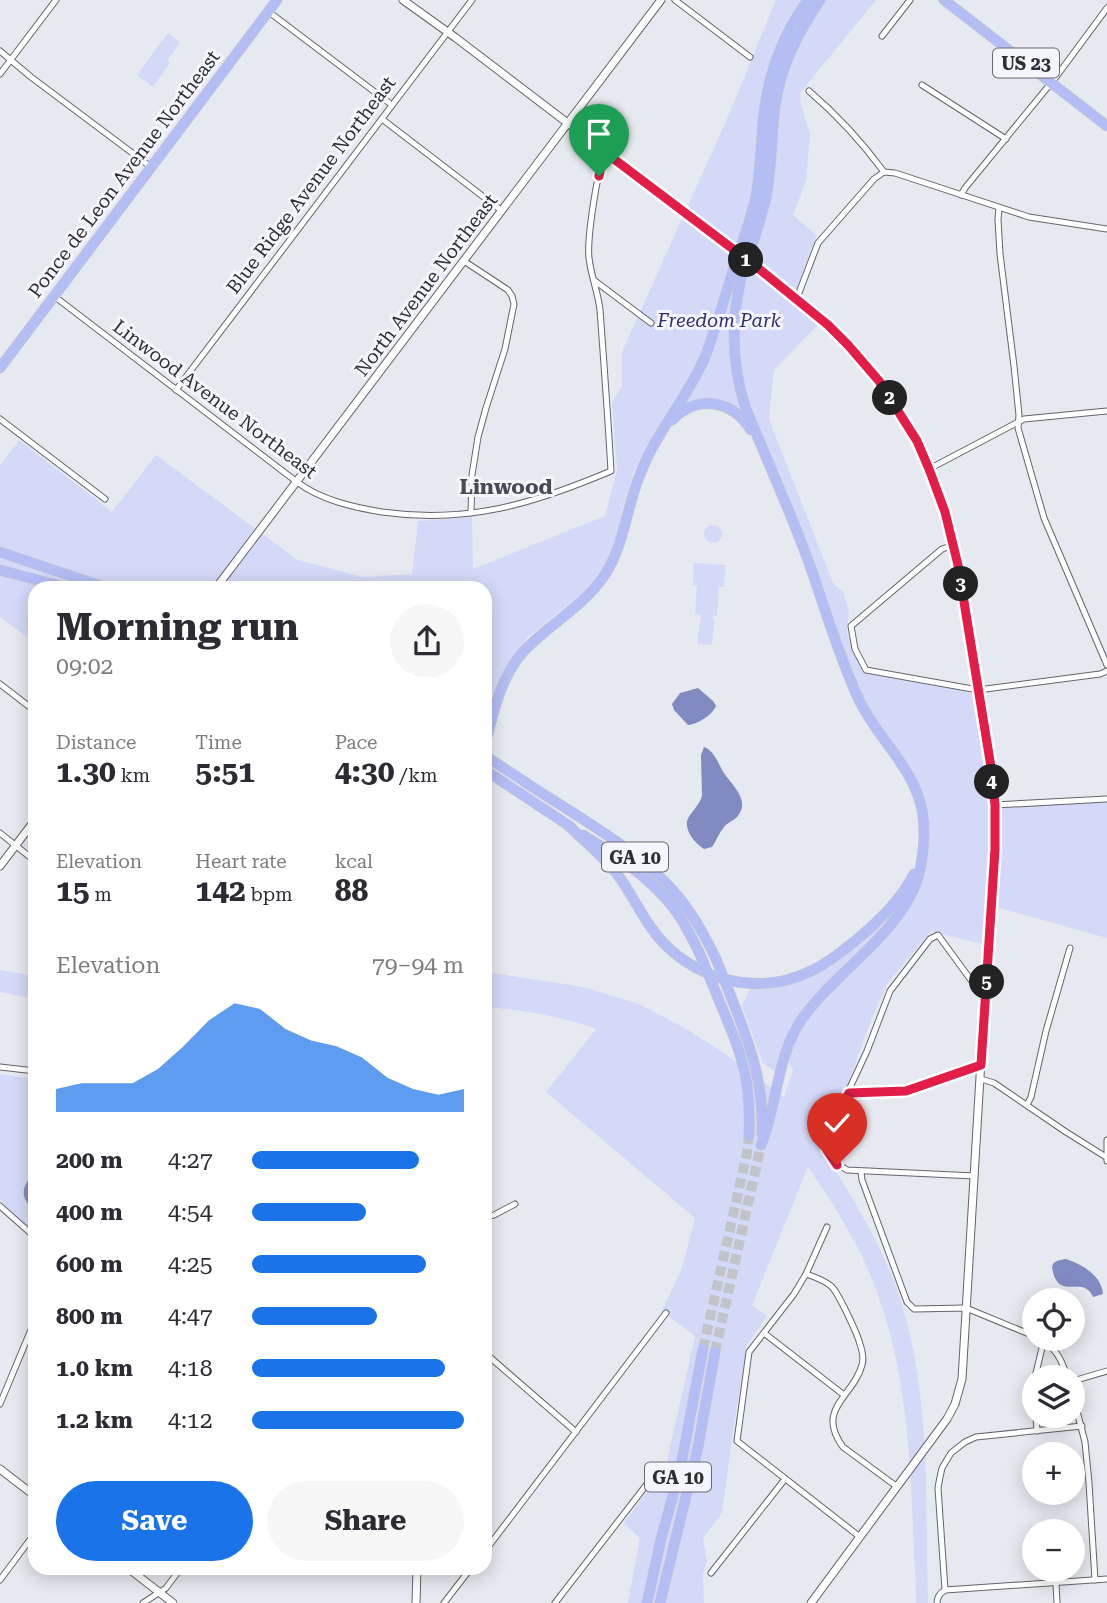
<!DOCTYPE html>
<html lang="en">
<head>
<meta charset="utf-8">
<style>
	body { margin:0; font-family:"Roboto Serif",serif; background:#f7f7f7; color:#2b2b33; height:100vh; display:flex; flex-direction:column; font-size:26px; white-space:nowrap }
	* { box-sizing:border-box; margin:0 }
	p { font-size:23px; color:#7c7c81 }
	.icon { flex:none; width:38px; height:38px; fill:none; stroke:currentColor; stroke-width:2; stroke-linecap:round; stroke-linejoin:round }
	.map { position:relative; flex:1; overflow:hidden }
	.panel { position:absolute; left:28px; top:581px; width:464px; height:994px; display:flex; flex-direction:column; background:#fff; border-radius:21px; box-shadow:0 4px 18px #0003 }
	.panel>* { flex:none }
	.buttons { position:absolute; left:1022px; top:1288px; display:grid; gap:14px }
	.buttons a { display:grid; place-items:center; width:63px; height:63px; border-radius:50%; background:#fff; box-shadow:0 4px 18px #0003; font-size:35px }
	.pin { position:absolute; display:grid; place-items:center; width:60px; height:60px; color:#fff; margin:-72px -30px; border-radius:50% 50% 50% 0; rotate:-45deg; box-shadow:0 0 7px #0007 }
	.pin .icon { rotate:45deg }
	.km { position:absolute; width:35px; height:35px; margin:-18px; border-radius:50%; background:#222; color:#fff; font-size:19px; line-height:35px; text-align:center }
	.round { display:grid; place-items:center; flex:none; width:74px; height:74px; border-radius:37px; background:#f7f7f7 }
	.overview { display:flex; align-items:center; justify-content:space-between; height:119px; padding:0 28px }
	h1 { font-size:38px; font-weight:700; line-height:52px }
	.stats { display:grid; grid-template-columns:repeat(3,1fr); gap:10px; height:119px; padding:7px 28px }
	.stats div { display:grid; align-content:center }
	.stats b { font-size:30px; font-weight:700 }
	.stats small { font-size:19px; font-weight:400 }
	.stats p { font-size:19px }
	.chart { height:196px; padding:14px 28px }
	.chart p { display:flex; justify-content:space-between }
	.chart svg { width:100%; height:126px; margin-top:7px; fill:#1a73e8; opacity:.7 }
	.cta { display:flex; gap:14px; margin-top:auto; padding:14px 28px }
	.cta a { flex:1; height:80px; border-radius:42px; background:#1a73e8; color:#fff; font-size:28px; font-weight:700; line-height:80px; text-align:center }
	.cta a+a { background:#f7f7f7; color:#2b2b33 }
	ul { padding:0 28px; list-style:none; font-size:23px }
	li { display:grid; grid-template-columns:112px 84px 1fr; align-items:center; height:52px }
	li i { height:18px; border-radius:9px; background:#1a73e8 }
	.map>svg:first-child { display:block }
</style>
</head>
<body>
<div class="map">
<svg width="1107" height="1603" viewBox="0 0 1107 1603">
	<rect width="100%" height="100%" fill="#e7e9f0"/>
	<g fill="#d4d9f7">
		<path d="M 776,0 L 876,0 L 800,93 L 801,104 L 810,134 L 806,181 L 793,215 L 817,236 L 811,249 L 792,302 L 818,325 L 774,370 L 769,415 L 770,422 L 833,583 L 844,593 L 849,612 L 847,633 L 866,674 L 952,689 L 973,694 L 989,806 L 1107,800 L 1107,938 L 989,905 L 986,945 L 931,931 L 887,984 L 871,1021 L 843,1097 L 818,1143 C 847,1189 877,1235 896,1287 C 932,1386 925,1499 928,1603 L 916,1603 C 916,1587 915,1571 914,1555 C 911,1469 908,1380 879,1298 C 863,1250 836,1208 808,1167 L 752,1305 L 767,1316 L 747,1345 L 733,1431 L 722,1513 L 703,1538 L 707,1561 L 703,1574 L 704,1603 L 628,1603 L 640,1538 L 624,1523 L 666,1465 L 695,1336 L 662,1311 L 682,1268 L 695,1218 L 546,1092 L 596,1029 C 561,1016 523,1010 485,1007 L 485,972 L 583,987 L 636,1003 L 685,1028 L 725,1054 L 784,1097 L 793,1070 L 788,1059 L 798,1034 L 807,1019 L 907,906 L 924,875 L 928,824 L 922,792 L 897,751 L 878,727 L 854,679 L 767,452 L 729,404 L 669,413 L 634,471 L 622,511 L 621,521 L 606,566 L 583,593 L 528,637 L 509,663 L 492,697 L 485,747 L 485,588 L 35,588 L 35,643 L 0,617 L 0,466 L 19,440 L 112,512 L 156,455 L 261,533 L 298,560 L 362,577 L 412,574 L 418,521 L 472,517 L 473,569 L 605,516 L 617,470 L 612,402 L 622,386 L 622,352 L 727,119 Z"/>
		<polygon points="168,33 180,42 167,60 170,63 153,87 137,75"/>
		<circle cx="713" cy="534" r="9"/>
		<polygon points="694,563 726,565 724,587 719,587 717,616 713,616 713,620 714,621 712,645 697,644 701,615 695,614 697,585 693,585"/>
		<polygon points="907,889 897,913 806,1010 776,1071 763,1064 742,1006 751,986 809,975"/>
		<polygon points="0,970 35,976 35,999 0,992"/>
		<polygon points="0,1074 35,1079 35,1233 9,1211 0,1199"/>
	</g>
	<g fill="#828ac2">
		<path d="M 698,688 L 713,701 L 716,706 C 712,715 698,724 688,725 L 674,710 L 672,704 L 680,693 Z"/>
		<path d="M 704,747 C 715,751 718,764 724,773 C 733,786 751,801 737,817 C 733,821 727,823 724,827 C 719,833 716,841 712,847 L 704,849 C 696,844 685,832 687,821 C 689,814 699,806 702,796 L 701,755 Z"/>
		<path d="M 35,1173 L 35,1211 C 20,1199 20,1186 35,1173 Z"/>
		<path d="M 1066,1259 C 1082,1264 1102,1276 1103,1294 L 1093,1297 C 1084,1276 1064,1297 1055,1278 C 1054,1277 1052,1268 1052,1267 C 1053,1260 1061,1260 1066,1259 Z"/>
	</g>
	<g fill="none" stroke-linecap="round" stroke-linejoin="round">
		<g stroke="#c2c4ca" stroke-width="10" stroke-dasharray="10 5" stroke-linecap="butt">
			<polyline points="703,1349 747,1153 749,1135"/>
			<polyline points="715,1352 761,1145"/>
		</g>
		<g stroke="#63656b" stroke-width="7">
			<g id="street">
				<polyline points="675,0 750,57"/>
				<polyline points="269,12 392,105"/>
				<polyline points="882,36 910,0"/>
				<polyline points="0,51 31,77 151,167"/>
				<polyline points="0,74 56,0"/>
				<polyline points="922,85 1006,139"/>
				<path d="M 809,91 C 837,115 862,142 884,172 L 895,173 L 1029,217 L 1107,229"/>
				<polyline points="382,119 502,211"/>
				<polyline points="961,195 965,188 1056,77 1107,8"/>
				<polyline points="999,208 998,219 1000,254 1014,366 1019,415 1018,428 1044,518 1107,665"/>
				<polyline points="464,261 508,290 512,296 514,304 505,349 486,408 478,437 472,475 471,513"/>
				<polyline points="595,281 651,323"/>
				<path d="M 54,296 L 297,482 C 321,500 352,507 382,512 C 468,524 533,504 611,471 C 608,417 604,364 600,310 C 598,292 591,276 589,258 C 587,239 597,168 606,153"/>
				<polyline points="797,298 818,243 874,179 884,172"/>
				<polyline points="176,390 472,0"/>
				<polyline points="0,419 105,499"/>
				<polyline points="929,469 1024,419 1107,411"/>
				<polyline points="954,545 942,549 851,626 855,649 866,670 978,690 1100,674 1107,671"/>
				<polyline points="0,684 35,711"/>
				<polyline points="995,805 1107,799"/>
				<polyline points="0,833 35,861"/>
				<polyline points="0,1067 35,1071"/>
				<polyline points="981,1079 994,1083 1066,1132 1106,1157"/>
				<polyline points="849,1093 906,1091 981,1065"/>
				<polyline points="1027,1105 1031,1097 1046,1031 1070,948"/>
				<polyline points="1107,1140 1107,1161"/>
				<polyline points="861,1172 862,1180 907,1302 914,1309 966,1308 1034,1336"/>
				<path d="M 975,1176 L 847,1170 C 834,1163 828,1154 826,1139 L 867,1051 L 890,991 L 930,939 L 938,935 L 979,991 L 986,991"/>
				<polyline points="0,1206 35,1237"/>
				<polyline points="485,1218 494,1215 515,1204"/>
				<polyline points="827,1227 806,1274 794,1294 749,1352 737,1441 860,1537"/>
				<path d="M 806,1274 C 815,1277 824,1280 831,1286 C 838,1292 857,1333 860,1344 C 862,1350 864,1359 862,1365 C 853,1398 815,1408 843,1447 L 896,1486"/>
				<polyline points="764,1333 844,1395"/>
				<path d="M 1040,1339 C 1056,1348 1062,1360 1067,1377"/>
				<polyline points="485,1353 576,1432"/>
				<polyline points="1035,1377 1042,1348 1046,1342"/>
				<polyline points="1073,1381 1107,1371"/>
				<polyline points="1034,1388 1034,1393"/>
				<polyline points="1073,1396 1085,1442 1089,1483 1095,1580"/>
				<polyline points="0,1404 35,1320"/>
				<polyline points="1036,1416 1037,1431"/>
				<polyline points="1082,1426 976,1437 965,1442 951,1453 942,1468 940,1477 938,1488 945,1590 1107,1579"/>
				<polyline points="485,1551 666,1313"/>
				<polyline points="711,1573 785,1479"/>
				<polyline points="0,1580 35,1533"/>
				<polyline points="1056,1583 1057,1603"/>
				<polyline points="143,1603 166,1588 181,1568"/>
				<polyline points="444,1603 471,1568"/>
				<polyline points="555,1603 661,1466"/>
				<path d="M 937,1603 C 937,1597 940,1593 945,1590"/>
			</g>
		</g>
		<g stroke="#63656b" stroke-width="9">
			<g id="secondary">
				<polyline points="403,0 456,38 797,298 828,325 848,345 879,381 917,441 937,488 954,545 991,767 995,825 962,1379 955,1404 947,1419 811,1603"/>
				<polyline points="216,588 661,0"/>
				<polyline points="0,866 35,820"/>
				<polyline points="0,1469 35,1496"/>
				<polyline points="128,1568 173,1603"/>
				<polyline points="416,1603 417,1568"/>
			</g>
		</g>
		<g stroke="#c8c9c9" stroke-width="11">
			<g id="highway">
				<polyline points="944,0 1107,126"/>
				<polyline points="0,368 277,0"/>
				<path d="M 672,420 C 698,394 732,400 751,430"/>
				<polyline points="0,552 107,588"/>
				<polyline points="0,570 68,588"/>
				<path d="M 485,744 C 494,712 500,678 523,652 C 548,625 583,607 604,576 C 625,545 626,507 641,472 C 657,431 688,397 705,357 C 715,331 723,304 731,277 C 739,250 750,224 756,196 C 761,168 761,140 764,112 C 769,71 784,33 808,0"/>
				<path d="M 485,756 C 506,769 527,784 548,797 C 592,825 643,855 677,895 C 693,914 705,936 716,959"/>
				<polyline points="485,770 571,827"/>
				<path d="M 568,825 C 585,842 606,858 620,878 C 637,902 649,932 672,951 C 710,984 765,994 811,971 C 827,964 841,952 855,941 C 879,921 899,902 914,874"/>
				<path d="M 583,835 C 620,858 661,884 683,922 C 689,932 694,942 699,952"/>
				<path d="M 717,995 C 725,1016 735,1036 741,1058 C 749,1083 750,1109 749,1135"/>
				<path d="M 733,1002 C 751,1047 764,1085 762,1134"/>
				<path d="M 761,1145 C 778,1104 776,1057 802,1019 C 833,975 895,936 915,886 C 924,864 927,825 920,802 C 909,763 875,735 858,698 C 838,654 825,608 809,563 C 790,510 766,459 745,406 C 732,365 731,321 741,279 C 749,252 760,225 766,197 C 772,168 771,137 775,107 C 780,67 798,33 820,0"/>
				<polyline points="647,1603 661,1539 680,1470 703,1349"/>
				<polyline points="660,1603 698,1447 715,1352"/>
			</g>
		</g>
		<use href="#street" stroke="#fff" stroke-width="5"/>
		<use href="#secondary" stroke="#fff" stroke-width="7"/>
		<use href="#highway" stroke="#b4bdf4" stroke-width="10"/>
		<g stroke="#c8c9c9" stroke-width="11" stroke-linecap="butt">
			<g id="highway-bridge">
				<polyline points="699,952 717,995"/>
				<polyline points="716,959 733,1002"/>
			</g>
		</g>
		<use href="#highway-bridge" stroke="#b4bdf4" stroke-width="10"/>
	</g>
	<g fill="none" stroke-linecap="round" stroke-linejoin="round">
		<g stroke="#fff" stroke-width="14">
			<polyline id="route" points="599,176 602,161 606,153 758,268 828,325 848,345 879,381 917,441 929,469 945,512 958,565 991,767 995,805 995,849 981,1065 906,1091 849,1093 826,1139 827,1150 837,1165"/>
		</g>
		<use href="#route" stroke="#e11d48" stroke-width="9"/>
	</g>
	<g text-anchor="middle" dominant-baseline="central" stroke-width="6" stroke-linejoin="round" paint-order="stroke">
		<g fill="#f5f6fd" stroke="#696a6e" stroke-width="2">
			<rect x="993" y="48.5" width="66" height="29" rx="5"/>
			<rect x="602" y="842.5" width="66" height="29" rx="5"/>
			<rect x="645" y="1462.5" width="66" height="29" rx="5"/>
		</g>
		<g font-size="18" font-weight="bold" fill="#2d2e30">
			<text x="1026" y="63">US 23</text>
			<text x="635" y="857">GA 10</text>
			<text x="678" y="1477">GA 10</text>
		</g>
		<g font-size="19" fill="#2d2e30" stroke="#f5f6fd">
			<text transform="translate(124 174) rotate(-53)">Ponce de Leon Avenue Northeast</text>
			<text transform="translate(311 185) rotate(-53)">Blue Ridge Avenue Northeast</text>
			<text transform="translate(426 285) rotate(-53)">North Avenue Northeast</text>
			<text transform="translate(215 399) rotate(37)">Linwood Avenue Northeast</text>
		</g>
		<g font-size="19" font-style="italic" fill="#2e3073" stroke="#f5f6fd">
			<text x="719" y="320">Freedom Park</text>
		</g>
		<g font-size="21" font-weight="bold" fill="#4a4b51" stroke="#f5f6fd">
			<text x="506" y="487">Linwood</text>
		</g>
	</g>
</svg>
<div class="buttons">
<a><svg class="icon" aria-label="locate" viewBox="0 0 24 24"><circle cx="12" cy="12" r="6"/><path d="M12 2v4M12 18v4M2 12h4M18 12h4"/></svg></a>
<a><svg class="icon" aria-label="layers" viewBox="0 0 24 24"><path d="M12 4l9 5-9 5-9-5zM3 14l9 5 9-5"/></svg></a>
<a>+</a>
<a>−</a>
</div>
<div class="pin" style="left:599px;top:176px;background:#1e9e55"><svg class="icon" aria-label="arrive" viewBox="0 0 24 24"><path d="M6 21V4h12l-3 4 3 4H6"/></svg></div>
<div class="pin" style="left:837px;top:1165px;background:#d93025"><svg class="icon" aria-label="check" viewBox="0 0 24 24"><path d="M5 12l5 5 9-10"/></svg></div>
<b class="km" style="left:746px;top:260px">1</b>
<b class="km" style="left:890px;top:398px">2</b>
<b class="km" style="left:961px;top:584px">3</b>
<b class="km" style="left:992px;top:782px">4</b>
<b class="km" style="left:987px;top:982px">5</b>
<section class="panel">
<div class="overview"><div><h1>Morning run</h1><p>09:02</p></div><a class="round"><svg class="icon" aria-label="share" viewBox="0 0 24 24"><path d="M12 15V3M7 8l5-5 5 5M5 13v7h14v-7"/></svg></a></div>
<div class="stats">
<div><p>Distance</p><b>1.30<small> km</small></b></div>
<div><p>Time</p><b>5:51</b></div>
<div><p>Pace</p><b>4:30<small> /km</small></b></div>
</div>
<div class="stats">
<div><p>Elevation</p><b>15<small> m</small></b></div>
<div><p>Heart rate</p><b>142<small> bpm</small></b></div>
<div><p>kcal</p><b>88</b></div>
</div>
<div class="chart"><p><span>Elevation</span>79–94 m</p>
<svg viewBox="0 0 160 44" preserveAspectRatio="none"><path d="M0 44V36L10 34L20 34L30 34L40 29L50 21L60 12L70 6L80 8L90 15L100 19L110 21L120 25L130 32L140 36L150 38L160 36V44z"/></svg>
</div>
<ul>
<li><b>200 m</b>4:27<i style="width:79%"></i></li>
<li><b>400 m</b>4:54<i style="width:54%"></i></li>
<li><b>600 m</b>4:25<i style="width:82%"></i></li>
<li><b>800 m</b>4:47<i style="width:59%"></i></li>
<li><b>1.0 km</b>4:18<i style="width:91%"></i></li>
<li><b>1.2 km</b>4:12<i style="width:100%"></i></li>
</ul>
<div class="cta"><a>Save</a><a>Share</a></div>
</section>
</div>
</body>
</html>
